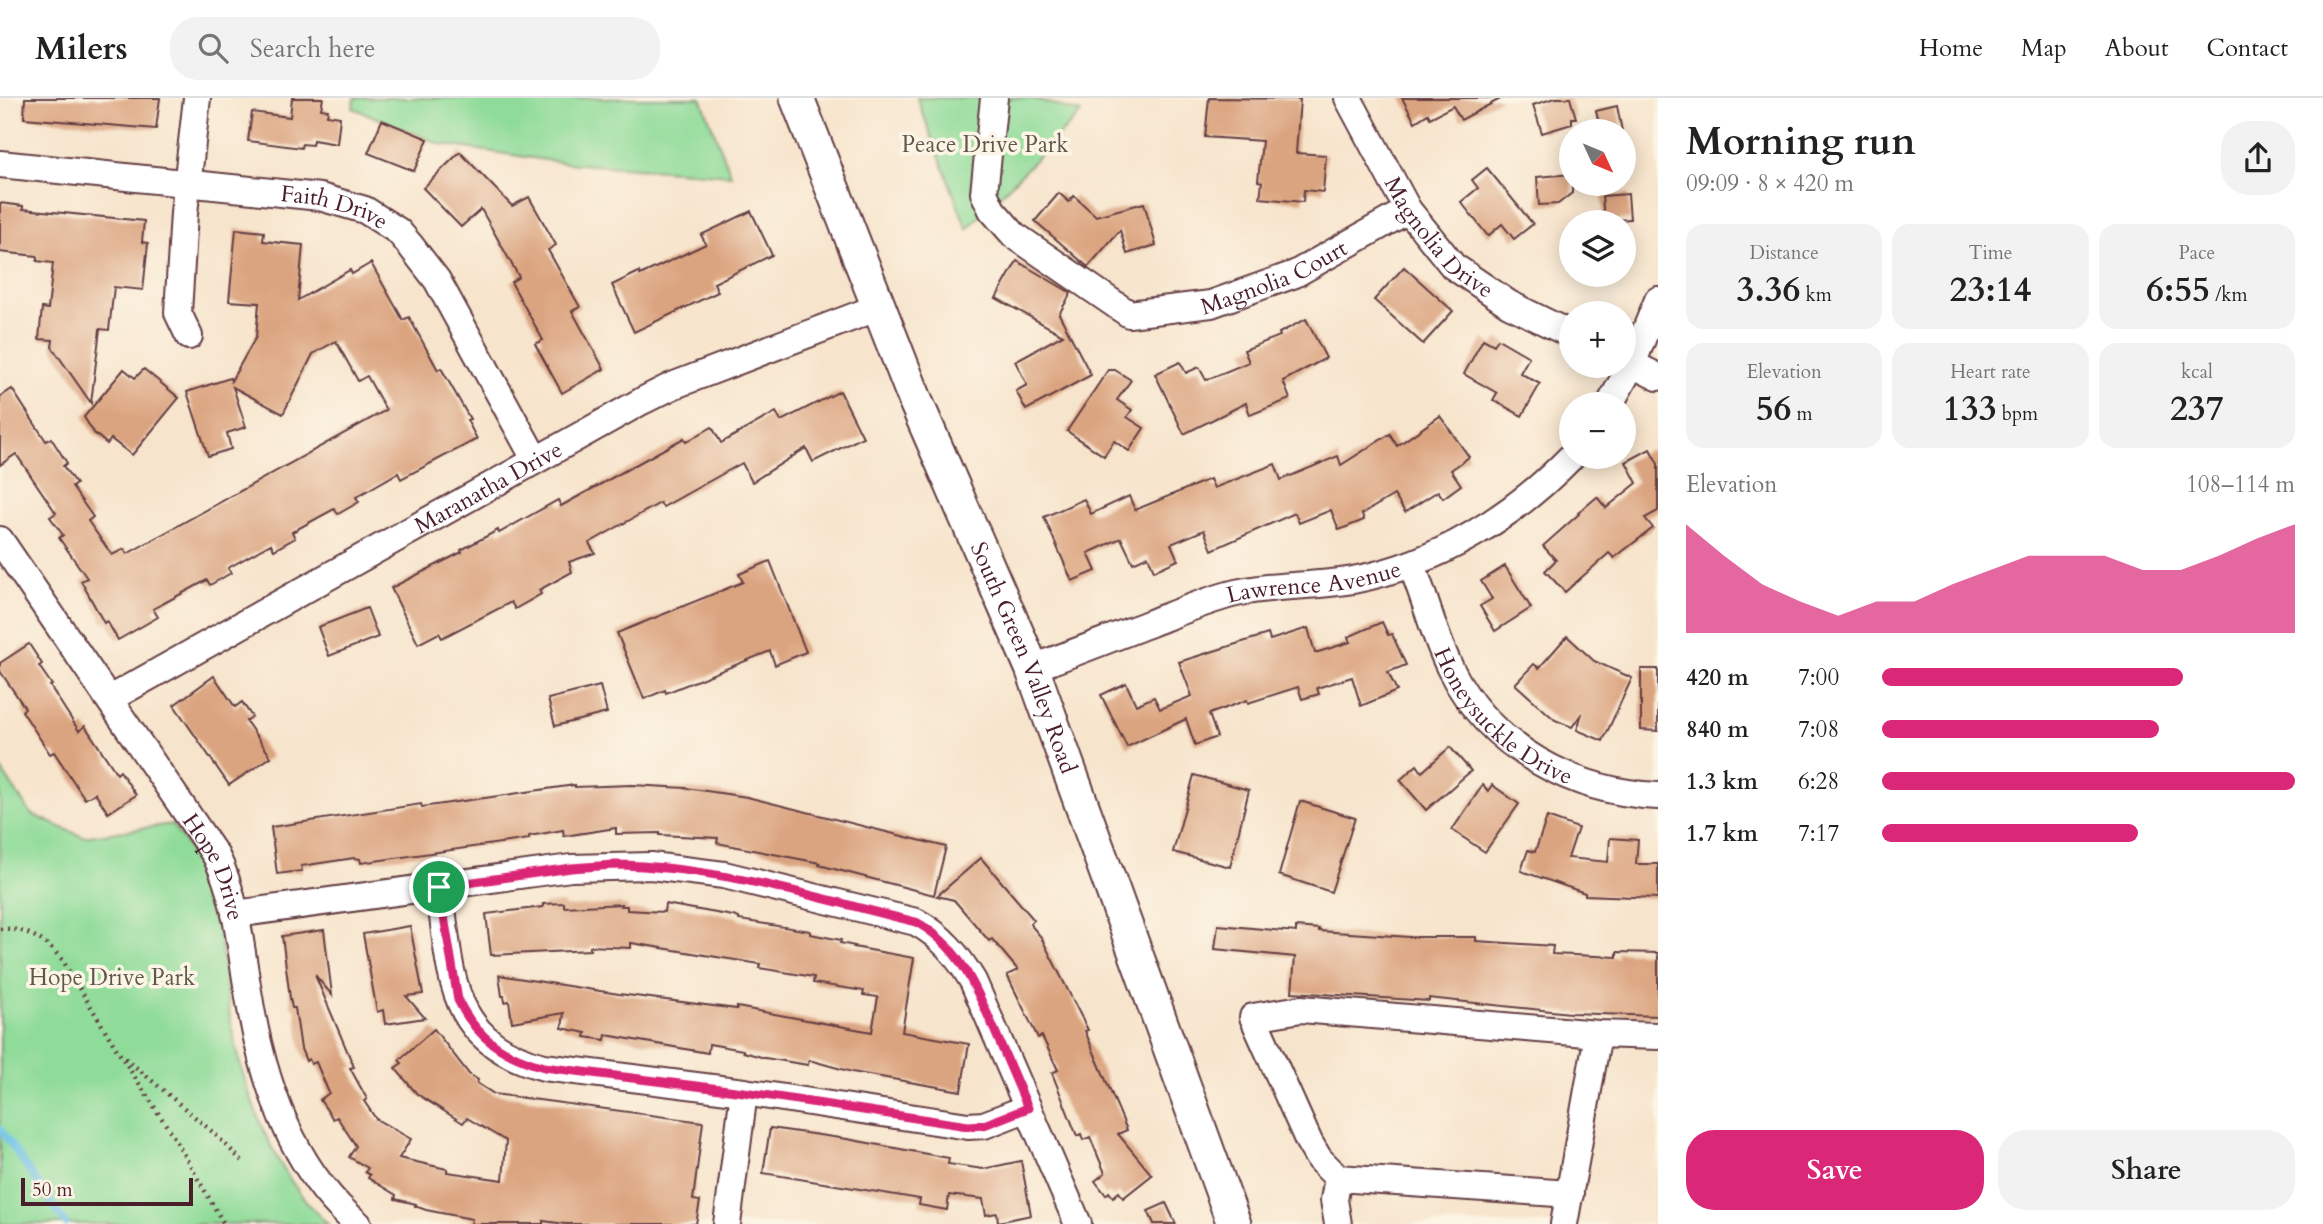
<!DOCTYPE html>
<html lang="en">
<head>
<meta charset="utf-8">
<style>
	body { margin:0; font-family:Cardo,serif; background:#f2f2f2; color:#222; height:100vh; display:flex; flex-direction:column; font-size:26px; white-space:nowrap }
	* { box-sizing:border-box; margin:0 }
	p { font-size:23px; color:#767676 }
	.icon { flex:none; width:38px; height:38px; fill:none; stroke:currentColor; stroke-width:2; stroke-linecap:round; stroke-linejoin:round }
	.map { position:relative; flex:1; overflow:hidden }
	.sheet { display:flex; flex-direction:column; background:#fff; width:665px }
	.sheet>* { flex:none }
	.needle { width:46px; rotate:134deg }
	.buttons { position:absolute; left:1559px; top:21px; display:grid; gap:14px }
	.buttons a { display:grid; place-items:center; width:77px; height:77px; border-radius:50%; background:#fff; box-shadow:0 4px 18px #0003; font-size:35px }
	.scale { position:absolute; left:21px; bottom:18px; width:172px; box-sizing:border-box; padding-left:7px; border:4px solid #4a1f2b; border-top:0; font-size:19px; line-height:24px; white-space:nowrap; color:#4a1f2b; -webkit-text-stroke:5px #fcf5e5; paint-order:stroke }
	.pin { position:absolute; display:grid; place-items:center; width:60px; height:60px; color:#fff; margin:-30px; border:4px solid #fff; border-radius:50%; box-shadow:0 2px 7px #0007 }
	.round { display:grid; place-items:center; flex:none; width:74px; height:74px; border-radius:28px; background:#f2f2f2 }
	.summary { display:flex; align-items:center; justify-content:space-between; height:119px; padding:0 28px }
	h1 { font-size:38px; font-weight:700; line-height:52px }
	.figures { display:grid; grid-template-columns:repeat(3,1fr); gap:10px; height:119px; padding:7px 28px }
	.figures div { display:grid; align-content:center; border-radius:18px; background:#f2f2f2; text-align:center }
	.figures b { font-size:35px; font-weight:700 }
	.figures small { font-size:19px; font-weight:400 }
	.figures p { font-size:19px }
	.chart { height:196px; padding:14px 28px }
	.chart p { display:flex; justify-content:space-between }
	.chart svg { width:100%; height:126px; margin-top:7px; fill:#db2777; opacity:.7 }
	.button { display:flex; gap:14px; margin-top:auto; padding:14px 28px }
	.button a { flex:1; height:80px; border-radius:28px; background:#db2777; color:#fff; font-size:28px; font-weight:700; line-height:80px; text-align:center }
	.button a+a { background:#f2f2f2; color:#222 }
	ul { padding:0 28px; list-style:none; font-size:23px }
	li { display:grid; grid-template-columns:112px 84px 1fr; align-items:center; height:52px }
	li i { height:18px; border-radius:9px; background:#db2777 }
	header { display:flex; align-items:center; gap:42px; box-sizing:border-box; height:98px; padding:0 35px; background:#fff; border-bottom:2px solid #e0e0e0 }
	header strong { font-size:33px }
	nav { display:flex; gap:38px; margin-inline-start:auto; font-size:24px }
	.search { width:490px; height:63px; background:#f2f2f2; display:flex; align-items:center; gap:18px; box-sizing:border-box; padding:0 24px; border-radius:28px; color:#767676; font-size:26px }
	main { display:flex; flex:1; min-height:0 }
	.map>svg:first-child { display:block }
</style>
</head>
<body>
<header>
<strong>Milers</strong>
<div class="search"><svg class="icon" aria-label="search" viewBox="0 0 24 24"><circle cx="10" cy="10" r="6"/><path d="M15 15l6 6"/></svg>Search here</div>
<nav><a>Home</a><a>Map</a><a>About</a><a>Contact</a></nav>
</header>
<main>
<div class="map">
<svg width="1658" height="1126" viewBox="0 0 1658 1126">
	<rect width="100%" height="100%" fill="#fcf5e5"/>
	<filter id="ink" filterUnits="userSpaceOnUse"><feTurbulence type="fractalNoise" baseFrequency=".0143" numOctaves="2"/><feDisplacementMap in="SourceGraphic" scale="14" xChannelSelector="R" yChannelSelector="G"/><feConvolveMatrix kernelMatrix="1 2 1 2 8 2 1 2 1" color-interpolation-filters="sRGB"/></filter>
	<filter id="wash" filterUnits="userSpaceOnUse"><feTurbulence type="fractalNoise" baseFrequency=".00686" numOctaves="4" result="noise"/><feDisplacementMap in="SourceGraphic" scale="28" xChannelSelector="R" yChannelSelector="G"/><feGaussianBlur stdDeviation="1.57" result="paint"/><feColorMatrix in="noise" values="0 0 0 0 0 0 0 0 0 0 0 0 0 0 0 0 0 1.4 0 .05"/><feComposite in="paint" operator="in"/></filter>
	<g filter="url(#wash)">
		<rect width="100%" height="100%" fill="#f7e4cc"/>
		<g fill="#8fdb99" stroke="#6c7d62" stroke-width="2">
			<polygon points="354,0 701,0 731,77 566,65 440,46 353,10"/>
			<polygon points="917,0 1032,0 1081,15 967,131"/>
			<path d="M 0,670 L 31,716 L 83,739 L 172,726 C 186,746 201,767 209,791 C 221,828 223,868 228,906 C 238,979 271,1076 328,1126 L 0,1126 Z"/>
		</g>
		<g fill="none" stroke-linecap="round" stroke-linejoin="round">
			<polyline stroke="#6ac1e7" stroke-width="7" points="0,1031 66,1126"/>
		</g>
		<g id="blocks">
			<g fill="#dba480">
				<polygon points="25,0 160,0 156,31 24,20"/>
				<polygon points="292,0 323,0 321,11 328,12 327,17 340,19 337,46 313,42 312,47 302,46 301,50 248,43 252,14 290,19"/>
				<polygon points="1209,0 1300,1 1296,55 1326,57 1323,94 1304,92 1303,104 1260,100 1262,84 1258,83 1262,43 1205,39"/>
				<polygon points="1402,0 1502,0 1461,22 1453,8 1430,20 1428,16 1415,24"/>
				<polygon points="1555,0 1570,0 1576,20 1572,20 1572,26 1542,35 1533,7"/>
				<polygon points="1617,8 1622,33 1601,33 1596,13"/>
				<polygon points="382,22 428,41 414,73 368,55"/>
				<polygon points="460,54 512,108 529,99 556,147 548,152 580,209 572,213 604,271 562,295 535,246 543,242 511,184 519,179 481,111 461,129 423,90"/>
				<polygon points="1487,70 1533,126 1514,141 1502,126 1488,138 1461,104 1478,90 1472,82"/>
				<polygon points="1572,76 1572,95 1558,106 1539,107 1537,79"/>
				<polygon points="1059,95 1069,104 1074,98 1096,118 1144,105 1156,147 1127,156 1120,132 1088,169 1035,123"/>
				<polygon points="1628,96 1630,121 1604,123 1602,98"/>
				<polygon points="0,105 23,108 23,111 144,123 142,144 148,145 143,192 114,189 109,232 100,231 91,305 52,249 53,242 39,241 42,210 48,211 53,165 37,163 37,158 0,154"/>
				<polygon points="751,113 772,157 714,185 718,194 634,234 612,187 639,174 640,177 706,146 701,137"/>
				<polygon points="236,131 264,134 263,143 303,147 298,202 350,172 352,176 371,165 403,222 409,219 438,272 441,270 470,321 467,322 477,341 401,381 398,375 356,399 359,404 338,416 334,411 292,434 295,440 274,452 271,446 228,470 231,475 210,487 207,482 153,511 158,519 118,542 107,523 104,525 81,483 87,480 59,440 63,437 50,419 56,415 16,356 0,367 0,299 12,291 46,343 51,340 67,365 63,368 76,386 72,389 93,419 88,423 112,457 124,451 127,456 386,312 367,278 358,283 336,243 313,256 283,316 233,289 246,329 227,335 231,351 208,358 187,294 230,280 231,283 256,239 259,205 229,203"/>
				<polygon points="1017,163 1071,195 1059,216 1091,277 1026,312 1016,293 1027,287 1015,263 1063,237 996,200"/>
				<polygon points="1404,169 1453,213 1423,246 1374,202"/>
				<polygon points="1306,221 1326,260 1283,283 1290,301 1250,317 1246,305 1184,336 1155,276 1180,264 1186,275 1199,269 1206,282 1249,264 1244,252 1280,238 1279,235"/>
				<polygon points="1483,241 1494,247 1498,241 1529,259 1520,275 1540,286 1522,318 1493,302 1497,295 1464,276"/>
				<polygon points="124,271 135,280 144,271 179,300 132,357 111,341 107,346 94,335 84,319"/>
				<polygon points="1108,272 1115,272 1131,282 1117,302 1132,312 1127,319 1144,330 1129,353 1114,343 1104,358 1067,333"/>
				<polygon points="840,293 863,339 813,364 806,350 752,384 742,365 663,409 660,405 589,445 595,455 569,464 572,474 539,492 541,496 515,511 511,504 442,540 439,535 418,546 391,490 462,454 461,452 498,432 499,435 558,402 561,408 684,340 686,344 712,329 721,345 776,314 781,323"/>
				<polygon points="1440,318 1469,359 1451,372 1461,387 1443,400 1438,393 1405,414 1394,397 1362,416 1364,422 1339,432 1331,412 1299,425 1295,415 1212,452 1204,432 1171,446 1178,462 1154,473 1148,458 1133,465 1121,440 1088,455 1096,473 1072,483 1044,419 1084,401 1091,416 1129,398 1135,412 1210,381 1214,390 1275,366 1281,382 1338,358 1341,367 1390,336 1397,348"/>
				<polygon points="1650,351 1658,366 1658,413 1645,420 1653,430 1614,460 1609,455 1565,494 1545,473 1556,462 1543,448 1579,416 1578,415 1597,399 1606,410 1637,385 1626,364"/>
				<polygon points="770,463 806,554 775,567 770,553 666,595 665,592 644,601 617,535 743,484 739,476"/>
				<polygon points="1505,468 1531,510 1495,533 1480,508 1492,501 1481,483"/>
				<polygon points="367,510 378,539 329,558 318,529"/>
				<polygon points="1382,524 1388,537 1392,536 1406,567 1388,574 1397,593 1361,608 1352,579 1317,590 1319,596 1302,601 1298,589 1248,605 1247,602 1209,616 1217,639 1195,647 1186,621 1127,649 1101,597 1126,585 1136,607 1154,599 1160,611 1192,598 1179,564 1268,536 1270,542 1308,530 1315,555 1350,544 1348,539"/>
				<polygon points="1567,538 1594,563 1632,580 1603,643 1577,632 1582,615 1572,629 1555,622 1515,586 1534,566 1539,570"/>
				<polygon points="29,546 42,566 39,568 52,587 50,588 79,633 85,628 117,676 120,673 136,697 108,715 95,695 85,701 54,654 50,656 22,613 25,610 0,573 0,565"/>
				<polygon points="1641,571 1658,571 1658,633 1641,632"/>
				<polygon points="214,578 235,609 242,604 252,619 246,623 271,659 229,687 174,607"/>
				<polygon points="600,588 607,615 555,628 548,601"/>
				<polygon points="1450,649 1471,673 1426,712 1400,682 1417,667 1422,674"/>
				<polygon points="1194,677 1249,692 1230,769 1173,754"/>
				<polygon points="575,687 575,689 632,687 686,690 747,699 946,749 934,797 819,767 820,765 717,745 718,740 660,737 660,735 616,736 616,730 564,738 563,732 529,738 529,741 361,765 360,761 354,760 301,768 302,773 277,776 271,729 421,706 422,709"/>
				<polygon points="1483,687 1488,693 1492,687 1519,706 1485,754 1452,732"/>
				<polygon points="1300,703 1355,720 1331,794 1279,777"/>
				<polygon points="1547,719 1578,730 1568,760 1608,764 1610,740 1638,742 1636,766 1658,766 1658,800 1585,797 1585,795 1521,773 1528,752 1535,754"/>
				<polygon points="981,760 1034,822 1030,826 1041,839 1088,932 1085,933 1127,1032 1118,1036 1152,1077 1123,1100 1119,1094 1113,1099 1109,1094 1106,1097 1095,1083 1105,1075 1090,1039 1083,1042 1081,1036 1077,1038 1052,975 1058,972 1042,938 1038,940 1007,877 1018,872 992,841 989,843 954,802 937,798"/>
				<polygon points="564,805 564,809 622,806 621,808 627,808 627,812 664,814 665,806 733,818 739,820 739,822 810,833 810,836 841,842 840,845 855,848 854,849 914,860 902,934 969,946 961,993 852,974 809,962 808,967 765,960 743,954 743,952 709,946 708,955 606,937 605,942 585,939 586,935 562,930 564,915 512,924 509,903 505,904 504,898 502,898 499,877 619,896 737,911 737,909 872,934 878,899 863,897 864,893 813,885 814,879 759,870 760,866 631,845 631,850 590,848 590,852 491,857 486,816 543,809 543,806"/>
				<polygon points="1218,827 1296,834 1296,829 1319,831 1319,833 1410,839 1476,839 1476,843 1553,848 1552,856 1617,859 1617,854 1658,855 1658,918 1570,915 1429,900 1429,903 1292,894 1295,859 1215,851"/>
				<polygon points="410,828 423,896 406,898 425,920 385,926 383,912 377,914 363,836"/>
				<polygon points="324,832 332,897 315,877 354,969 350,970 367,1001 364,1003 376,1021 411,1041 399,1060 447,1071 447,1074 503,1082 506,1043 467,1020 463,1025 417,996 395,970 402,965 399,962 434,931 469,976 478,982 477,985 494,996 703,1024 693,1102 700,1103 696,1126 565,1126 543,1123 543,1126 471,1126 472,1121 426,1112 415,1108 416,1106 395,1101 396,1097 368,1080 370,1077 365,1074 368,1070 349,1059 356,1048 337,1019 333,1021 320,1002 329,995 316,964 311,966 309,961 306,963 301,951 295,910 292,910 290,900 282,838"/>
				<polygon points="770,1030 847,1041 943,1059 949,1060 948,1066 983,1071 1021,1063 1031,1117 998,1124 997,1115 986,1117 983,1101 949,1097 947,1112 919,1107 920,1101 763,1075"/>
				<polygon points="1166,1105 1176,1126 1154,1126 1148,1113"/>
			</g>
		</g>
	</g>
	<g filter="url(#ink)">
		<use href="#blocks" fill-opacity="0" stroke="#643d43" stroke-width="2"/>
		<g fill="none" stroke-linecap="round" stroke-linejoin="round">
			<g stroke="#643d43" stroke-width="30">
				<g id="minor">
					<path id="s1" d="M 994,0 L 984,95 L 992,112 L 1014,137 L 1129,216 L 1211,206 L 1295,176 L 1408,112"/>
					<path id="s2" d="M 1348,0 L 1408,112 L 1453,168 L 1509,206 L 1572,237"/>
					<path id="s3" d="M 0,66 L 320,99 L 365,112 L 398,133 L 410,147 L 437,182 L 535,361"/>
					<polyline points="189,238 178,215 184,115 197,0"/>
					<polyline points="1624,262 1658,279"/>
					<polyline points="1610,306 1632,266 1658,202"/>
					<path id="s4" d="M 0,442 L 216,758 C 237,800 240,847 248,893 C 261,977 290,1070 358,1126"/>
					<path id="s5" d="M 1411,466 C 1426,501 1434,539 1451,572 C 1490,650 1574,694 1658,698"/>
					<path id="s6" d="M 1032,570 C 1072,556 1111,540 1151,525 C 1179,514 1207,502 1236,495 C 1275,486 1314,489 1353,482 C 1437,466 1513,419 1572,358"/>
					<path id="s7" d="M 111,600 L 642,303 L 672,288 L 879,209"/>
					<path d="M 439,789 C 452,874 445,943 544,969 L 744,994 L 968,1028 L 984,1027 L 1028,1010"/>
					<path d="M 235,816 L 571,770 L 651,768 L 724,777 L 916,824 C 942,838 958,858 973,883 L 1078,1126"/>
					<polyline points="1570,1096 1338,1080 1319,1061 1309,1044 1253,919 1301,911 1598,936 1658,938"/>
					<polyline points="727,1126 744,994"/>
					<polyline points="1338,1126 1334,1102 1338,1080"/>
					<polyline points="1564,1126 1598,936"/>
				</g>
			</g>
			<g stroke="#643d43" stroke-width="37">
				<g id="major">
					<path id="s8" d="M 797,0 L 916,304 L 1032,570 L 1234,1126"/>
				</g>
			</g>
			<g stroke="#643d43" stroke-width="4.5" stroke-dasharray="2 5" stroke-linecap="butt">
				<path d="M 0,831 C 26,829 47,843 63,863 L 119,955 L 172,1036 L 224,1126"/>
				<polyline points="125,960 215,1036 242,1063"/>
			</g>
			<use href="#minor" stroke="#fff" stroke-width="26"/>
			<use href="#major" stroke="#fff" stroke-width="33"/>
		</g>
	</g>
	<g fill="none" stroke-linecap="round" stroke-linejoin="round" filter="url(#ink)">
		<g stroke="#fff" stroke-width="14">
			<path id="route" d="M 614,767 C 717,768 817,800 916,824 C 959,847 975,888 994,931 C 1005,957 1017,984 1028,1010 L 984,1027 L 968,1028 L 744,994 L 544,969 C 504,958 477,941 458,902 L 439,789 L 571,770 Z"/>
		</g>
		<use href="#route" stroke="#db2777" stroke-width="9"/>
	</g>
	<g text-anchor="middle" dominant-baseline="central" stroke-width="7" stroke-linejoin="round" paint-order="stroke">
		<g font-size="23" fill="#5f574c" stroke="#fcf5e5">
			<text x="985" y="46">Peace Drive Park</text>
			<text x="112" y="879">Hope Drive Park</text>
		</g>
		<g font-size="23" fill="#4a1f2b" stroke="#fcf5e5">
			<text stroke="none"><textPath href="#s3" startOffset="338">Faith Drive</textPath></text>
			<text stroke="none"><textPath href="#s2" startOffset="168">Magnolia Drive</textPath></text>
			<text stroke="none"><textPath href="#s1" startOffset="438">Magnolia Court</textPath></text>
			<text stroke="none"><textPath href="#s7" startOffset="432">Maranatha Drive</textPath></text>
			<text stroke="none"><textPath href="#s6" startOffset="296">Lawrence Avenue</textPath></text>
			<text stroke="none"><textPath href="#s8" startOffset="604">South Green Valley Road</textPath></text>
			<text stroke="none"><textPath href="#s5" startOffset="184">Honeysuckle Drive</textPath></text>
			<text stroke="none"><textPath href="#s4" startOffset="392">Hope Drive</textPath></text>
		</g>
	</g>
</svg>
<div class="buttons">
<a><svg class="needle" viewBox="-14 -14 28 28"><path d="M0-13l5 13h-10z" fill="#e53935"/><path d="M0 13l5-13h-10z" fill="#767676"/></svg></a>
<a><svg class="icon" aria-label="layers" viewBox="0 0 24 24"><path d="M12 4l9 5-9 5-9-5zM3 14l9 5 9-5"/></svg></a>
<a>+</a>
<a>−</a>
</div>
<div class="scale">50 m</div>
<div class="pin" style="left:439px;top:789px;background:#1e9e55"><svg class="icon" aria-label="arrive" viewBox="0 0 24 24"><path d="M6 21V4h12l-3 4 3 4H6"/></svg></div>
</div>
<section class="sheet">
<div class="summary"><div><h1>Morning run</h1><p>09:09 · 8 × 420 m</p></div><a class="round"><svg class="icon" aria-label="share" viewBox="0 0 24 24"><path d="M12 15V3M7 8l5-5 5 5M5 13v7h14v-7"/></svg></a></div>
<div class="figures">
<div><p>Distance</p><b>3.36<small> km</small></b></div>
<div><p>Time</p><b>23:14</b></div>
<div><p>Pace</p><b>6:55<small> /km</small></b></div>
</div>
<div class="figures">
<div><p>Elevation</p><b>56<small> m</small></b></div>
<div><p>Heart rate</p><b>133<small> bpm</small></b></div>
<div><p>kcal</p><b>237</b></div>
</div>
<div class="chart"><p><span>Elevation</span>108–114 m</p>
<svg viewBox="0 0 160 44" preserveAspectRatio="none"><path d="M0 44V6L10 17L20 27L30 33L40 38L50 33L60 33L70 27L80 22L90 17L100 17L110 17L120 22L130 22L140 17L150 11L160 6V44z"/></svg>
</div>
<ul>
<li><b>420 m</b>7:00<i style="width:73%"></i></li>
<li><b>840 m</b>7:08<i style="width:67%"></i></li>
<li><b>1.3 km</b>6:28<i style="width:100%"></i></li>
<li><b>1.7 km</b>7:17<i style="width:62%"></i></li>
</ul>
<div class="button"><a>Save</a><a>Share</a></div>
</section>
</main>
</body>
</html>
